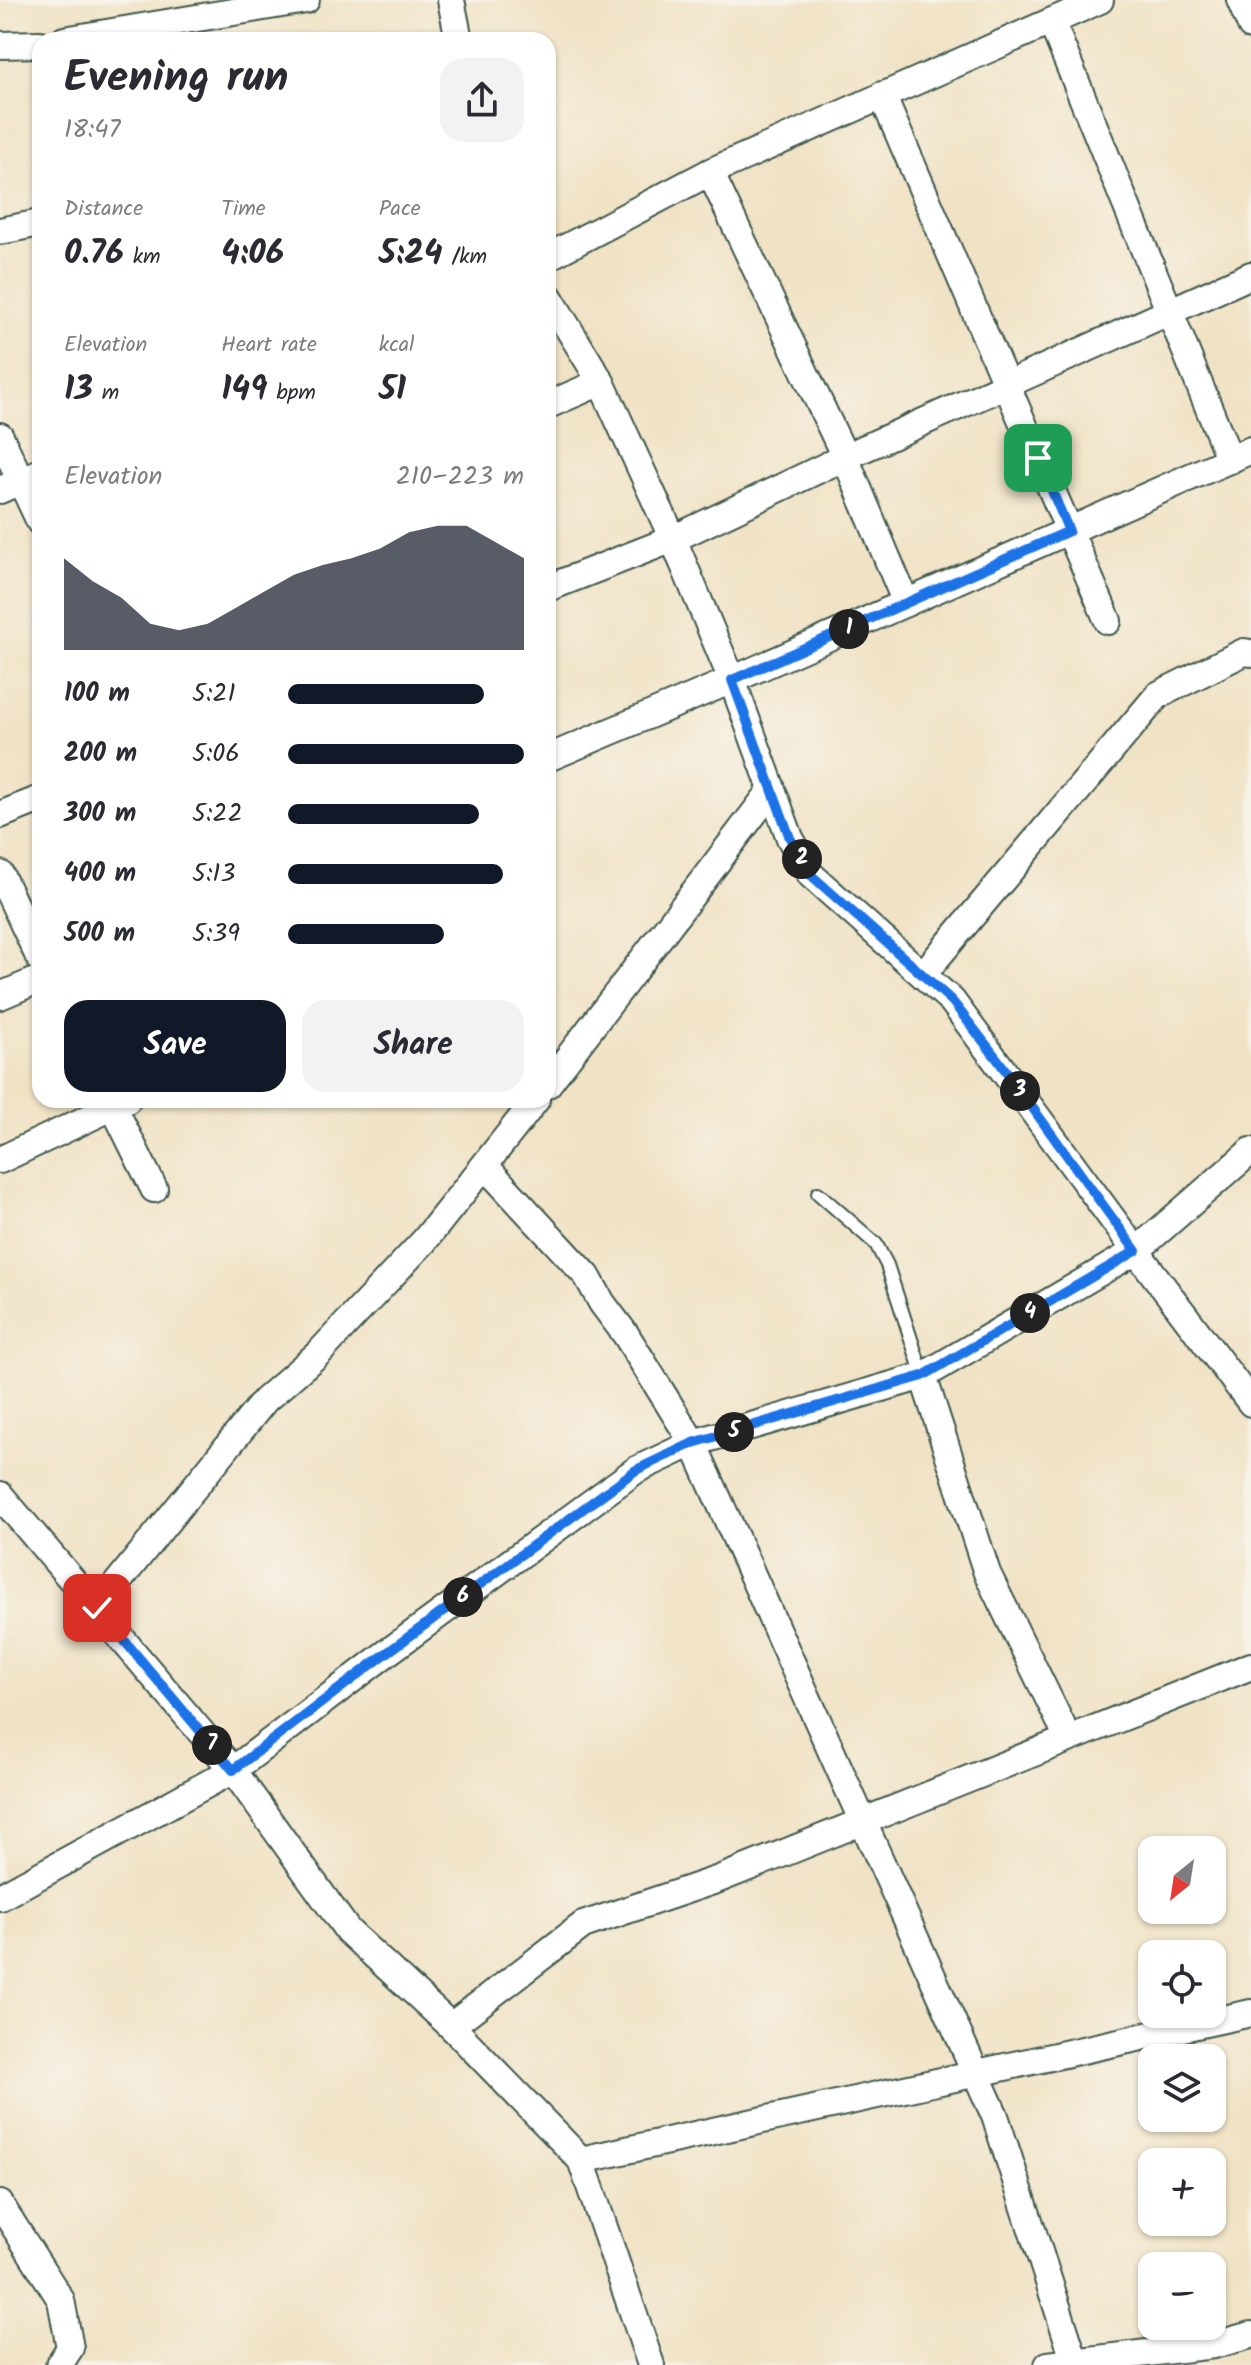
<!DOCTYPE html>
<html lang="en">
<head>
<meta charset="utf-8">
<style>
	body { margin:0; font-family:Kalam,sans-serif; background:#f2f2f3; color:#2b2b33; height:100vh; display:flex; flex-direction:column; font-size:30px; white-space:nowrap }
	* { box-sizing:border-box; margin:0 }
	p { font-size:26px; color:#7c7c81 }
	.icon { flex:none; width:44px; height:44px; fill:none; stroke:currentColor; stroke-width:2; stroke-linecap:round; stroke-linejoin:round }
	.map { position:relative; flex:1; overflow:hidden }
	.side { position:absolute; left:32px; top:32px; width:524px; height:1076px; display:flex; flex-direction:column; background:#fff; border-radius:24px; box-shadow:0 2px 6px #0004 }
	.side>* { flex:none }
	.needle { width:52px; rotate:210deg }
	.buttons { position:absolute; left:1138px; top:1836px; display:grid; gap:16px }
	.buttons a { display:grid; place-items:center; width:88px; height:88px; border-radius:16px; background:#fff; box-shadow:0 2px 6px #0004; font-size:40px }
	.pin { position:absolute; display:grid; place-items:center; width:68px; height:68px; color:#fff; margin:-34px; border-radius:16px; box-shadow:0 4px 12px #0006 }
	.km { position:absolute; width:40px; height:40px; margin:-20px; border-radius:50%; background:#222; color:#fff; font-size:22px; line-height:40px; text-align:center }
	.round { display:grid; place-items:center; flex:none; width:84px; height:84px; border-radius:24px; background:#f2f2f3 }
	.summary { display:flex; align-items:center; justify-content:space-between; height:136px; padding:0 32px }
	h1 { font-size:44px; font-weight:800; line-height:60px }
	.metrics { display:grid; grid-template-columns:repeat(3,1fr); gap:12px; height:136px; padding:8px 32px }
	.metrics div { display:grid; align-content:center }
	.metrics b { font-size:34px; font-weight:800 }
	.metrics small { font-size:22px; font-weight:400 }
	.metrics p { font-size:22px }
	.chart { height:224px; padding:16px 32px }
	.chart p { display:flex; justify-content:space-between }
	.chart svg { width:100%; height:144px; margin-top:8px; fill:#111827; opacity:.7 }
	.primary-button { display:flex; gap:16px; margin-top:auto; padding:16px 32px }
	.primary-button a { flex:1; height:92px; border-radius:24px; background:#111827; color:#fff; font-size:32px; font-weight:800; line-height:92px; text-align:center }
	.primary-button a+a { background:#f2f2f3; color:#2b2b33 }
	ul { padding:0 32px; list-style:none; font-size:26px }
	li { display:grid; grid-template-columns:128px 96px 1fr; align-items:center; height:60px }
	li i { height:20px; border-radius:10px; background:#111827 }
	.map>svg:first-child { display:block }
</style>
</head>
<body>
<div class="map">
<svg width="1251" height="2365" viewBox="0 0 1251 2365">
	<rect width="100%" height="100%" fill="#f7f3e8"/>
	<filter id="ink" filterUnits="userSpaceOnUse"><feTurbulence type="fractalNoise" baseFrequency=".0125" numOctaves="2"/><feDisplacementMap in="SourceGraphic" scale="16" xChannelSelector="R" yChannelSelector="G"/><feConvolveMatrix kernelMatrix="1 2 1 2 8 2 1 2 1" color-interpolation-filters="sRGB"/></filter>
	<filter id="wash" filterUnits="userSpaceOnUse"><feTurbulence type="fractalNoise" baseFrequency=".006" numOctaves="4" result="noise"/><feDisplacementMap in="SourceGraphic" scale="32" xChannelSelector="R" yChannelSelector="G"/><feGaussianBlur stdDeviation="1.8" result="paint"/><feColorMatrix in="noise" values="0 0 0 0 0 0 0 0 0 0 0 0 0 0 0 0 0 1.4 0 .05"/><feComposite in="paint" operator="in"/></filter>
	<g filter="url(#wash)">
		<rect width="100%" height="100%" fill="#f0e2c5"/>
	</g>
	<g filter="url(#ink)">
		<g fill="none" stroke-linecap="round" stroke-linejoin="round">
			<g stroke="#3e564a" stroke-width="16">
				<polyline id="service" points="818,1193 876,1244 887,1265 923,1376"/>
			</g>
			<g stroke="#3e564a" stroke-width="30">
				<g id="minor">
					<polyline points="451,0 459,40"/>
					<polyline points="1240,0 1251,26"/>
					<polyline points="1052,23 1230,460"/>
					<polyline points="64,40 306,0"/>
					<polyline points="0,45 40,44"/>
					<polyline points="882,95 1108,621"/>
					<polyline points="710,172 845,457 906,603"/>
					<polyline points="0,231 40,223"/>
					<polyline points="548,257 710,172 1100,0"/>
					<polyline points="548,295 601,382 673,539 732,680 790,838 811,875 952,1001 1136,1251 1251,1403"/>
					<polyline points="548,405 601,382"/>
					<polyline points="0,436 40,522"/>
					<polyline points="0,490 40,472"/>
					<polyline points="548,588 673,539 845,457 1251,275"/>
					<polyline points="548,758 732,680 1251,450"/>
					<polyline points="0,815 40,799"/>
					<polyline points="0,874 40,959"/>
					<polyline points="924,973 1158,695 1244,652 1251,653"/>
					<polyline points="0,996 40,979"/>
					<polyline points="548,1084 771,791"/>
					<polyline points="110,1100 154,1189"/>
					<polyline points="0,1160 127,1100"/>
					<polyline points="485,1166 587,1276 602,1303 626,1335 693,1443 995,2116 1076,2365"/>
					<polyline points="923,1376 987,1573 1068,1738"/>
					<polyline points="0,1495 233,1770 348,1931 451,2026 581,2160 651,2365"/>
					<polyline points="97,1608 265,1400 319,1353 425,1240 536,1100"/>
					<polyline points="0,1897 233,1770 384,1655 636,1470 693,1443 923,1376 1136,1251 1251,1151"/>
					<polyline points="451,2026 583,1925 719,1879 1251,1666"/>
					<polyline points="581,2160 1251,2013"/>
					<polyline points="0,2204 61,2300 70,2348 59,2365"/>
					<polyline points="1048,2365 1214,2345 1251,2335"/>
				</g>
			</g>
			<use href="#service" stroke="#fff" stroke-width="12"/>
			<use href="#minor" stroke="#fff" stroke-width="26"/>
		</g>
	</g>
	<g fill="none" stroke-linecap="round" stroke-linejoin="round" filter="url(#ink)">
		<g stroke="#fff" stroke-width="16">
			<polyline id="route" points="97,1608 233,1770 384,1655 636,1470 693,1443 923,1376 1136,1251 998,1060 952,1001 811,875 790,838 732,680 1069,531 1038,458"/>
		</g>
		<use href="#route" stroke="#1a73e8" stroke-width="10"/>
	</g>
</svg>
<div class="buttons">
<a><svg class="needle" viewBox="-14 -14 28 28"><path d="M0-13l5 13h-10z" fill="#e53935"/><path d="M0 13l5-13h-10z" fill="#7c7c81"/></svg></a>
<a><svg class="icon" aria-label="locate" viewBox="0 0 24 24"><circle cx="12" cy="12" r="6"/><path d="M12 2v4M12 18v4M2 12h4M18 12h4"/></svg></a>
<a><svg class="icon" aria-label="layers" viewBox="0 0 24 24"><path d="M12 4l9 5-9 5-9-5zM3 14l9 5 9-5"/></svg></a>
<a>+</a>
<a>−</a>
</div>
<div class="pin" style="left:1038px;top:458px;background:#1e9e55"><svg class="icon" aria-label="arrive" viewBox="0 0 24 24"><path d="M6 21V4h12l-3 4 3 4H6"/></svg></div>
<div class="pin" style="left:97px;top:1608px;background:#d93025"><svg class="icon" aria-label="check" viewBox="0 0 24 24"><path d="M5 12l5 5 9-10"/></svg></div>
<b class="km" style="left:849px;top:629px">1</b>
<b class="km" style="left:802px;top:859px">2</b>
<b class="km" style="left:1020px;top:1091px">3</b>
<b class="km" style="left:1030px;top:1313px">4</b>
<b class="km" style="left:734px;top:1432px">5</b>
<b class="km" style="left:463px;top:1597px">6</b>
<b class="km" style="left:212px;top:1745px">7</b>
<section class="side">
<div class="summary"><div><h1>Evening run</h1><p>18:47</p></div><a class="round"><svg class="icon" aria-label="share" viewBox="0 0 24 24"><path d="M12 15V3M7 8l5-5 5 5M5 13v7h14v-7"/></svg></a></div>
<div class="metrics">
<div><p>Distance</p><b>0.76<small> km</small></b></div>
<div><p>Time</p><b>4:06</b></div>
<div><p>Pace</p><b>5:24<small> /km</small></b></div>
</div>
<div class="metrics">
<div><p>Elevation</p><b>13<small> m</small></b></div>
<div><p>Heart rate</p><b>149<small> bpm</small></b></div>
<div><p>kcal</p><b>51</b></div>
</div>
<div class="chart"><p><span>Elevation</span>210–223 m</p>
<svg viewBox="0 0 160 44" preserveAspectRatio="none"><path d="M0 44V16L10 23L20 28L30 36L40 38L50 36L60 31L70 26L80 21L90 18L100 16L110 13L120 8L130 6L140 6L150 11L160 16V44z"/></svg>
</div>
<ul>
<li><b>100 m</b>5:21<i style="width:83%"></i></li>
<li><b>200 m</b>5:06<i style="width:100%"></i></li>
<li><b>300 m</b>5:22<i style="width:81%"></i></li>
<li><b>400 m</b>5:13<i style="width:91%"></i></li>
<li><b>500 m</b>5:39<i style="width:66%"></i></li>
</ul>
<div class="primary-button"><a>Save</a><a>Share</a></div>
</section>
</div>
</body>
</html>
